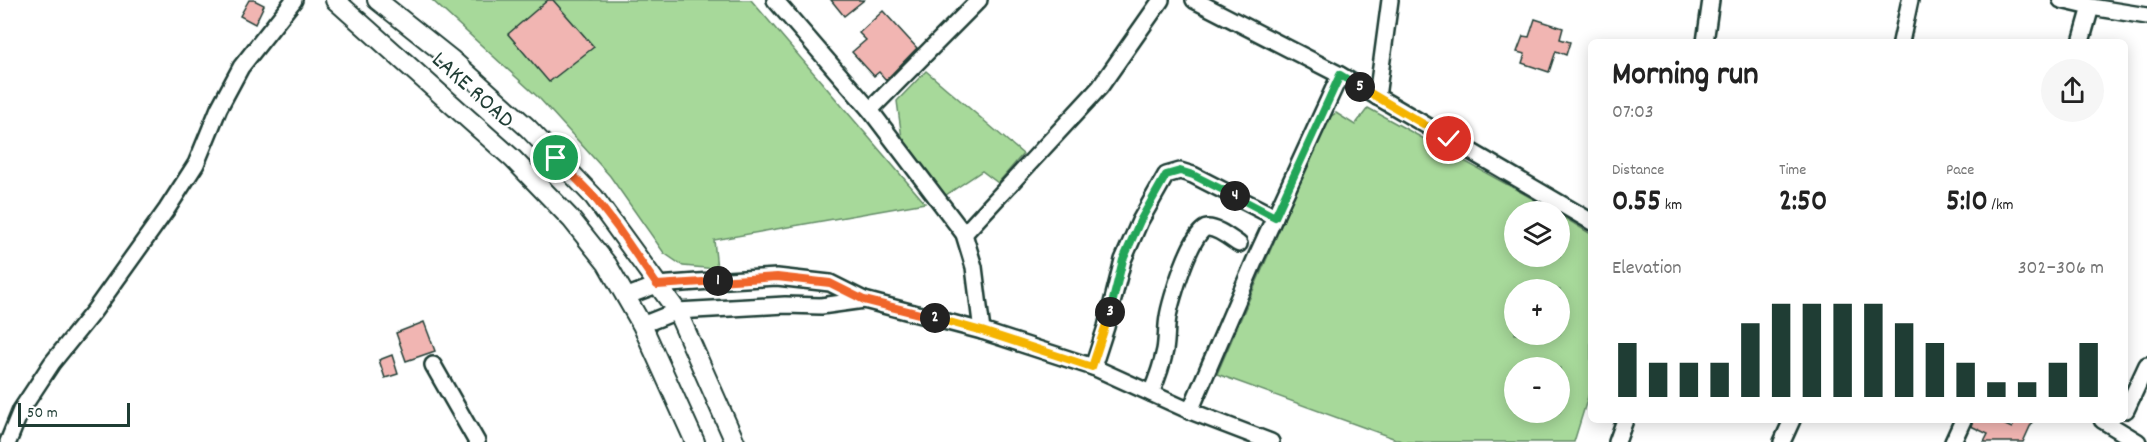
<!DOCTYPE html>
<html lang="en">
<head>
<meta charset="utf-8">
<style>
	body { margin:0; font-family:Dekko,sans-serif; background:#f6f6f6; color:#222; height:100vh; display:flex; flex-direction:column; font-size:22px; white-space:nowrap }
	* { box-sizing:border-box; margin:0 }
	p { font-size:20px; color:#767676 }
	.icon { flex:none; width:33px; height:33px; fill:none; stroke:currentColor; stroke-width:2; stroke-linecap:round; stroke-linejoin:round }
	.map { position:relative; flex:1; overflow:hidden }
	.sheet { position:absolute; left:1588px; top:39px; width:540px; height:384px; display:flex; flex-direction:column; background:#fff; border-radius:9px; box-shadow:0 3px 15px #0003 }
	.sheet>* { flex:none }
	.tools { position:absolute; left:1504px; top:201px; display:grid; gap:12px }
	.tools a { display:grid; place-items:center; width:66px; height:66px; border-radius:50%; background:#fff; box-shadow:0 3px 15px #0003; font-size:30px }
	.scale { position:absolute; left:18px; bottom:15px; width:112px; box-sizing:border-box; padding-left:6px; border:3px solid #1f3d34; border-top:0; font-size:16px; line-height:21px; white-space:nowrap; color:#1f3d34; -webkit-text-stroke:4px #fff; paint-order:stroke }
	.pin { position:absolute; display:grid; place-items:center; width:51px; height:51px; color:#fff; margin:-26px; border:3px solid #fff; border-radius:50%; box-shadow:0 2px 6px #0007 }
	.km { position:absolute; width:30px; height:30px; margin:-15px; border-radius:50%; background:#222; color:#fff; font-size:16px; line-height:30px; text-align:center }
	.round { display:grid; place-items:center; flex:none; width:63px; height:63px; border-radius:32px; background:#f6f6f6 }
	.head { display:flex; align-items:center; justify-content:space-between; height:102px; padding:0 24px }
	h1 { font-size:33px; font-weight:700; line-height:45px }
	.figures { display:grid; grid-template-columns:repeat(3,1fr); gap:9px; height:102px; padding:6px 24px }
	.figures div { display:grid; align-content:center }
	.figures b { font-size:30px; font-weight:700 }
	.figures small { font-size:16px; font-weight:400 }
	.figures p { font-size:16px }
	.chart { height:168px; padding:12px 24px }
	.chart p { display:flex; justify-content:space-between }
	.chart svg { width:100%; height:108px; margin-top:6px; stroke:#1f3d34; stroke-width:6 }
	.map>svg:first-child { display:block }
</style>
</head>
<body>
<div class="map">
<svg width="2147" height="442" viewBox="0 0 2147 442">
	<rect width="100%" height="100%" fill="#fff"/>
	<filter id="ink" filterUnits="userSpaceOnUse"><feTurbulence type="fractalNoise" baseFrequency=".0167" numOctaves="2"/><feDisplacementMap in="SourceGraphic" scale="12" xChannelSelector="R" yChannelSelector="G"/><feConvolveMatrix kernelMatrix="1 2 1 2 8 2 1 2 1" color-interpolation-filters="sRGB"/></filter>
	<g filter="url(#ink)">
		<g fill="#a7d99a" stroke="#638b67" stroke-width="1.5" fill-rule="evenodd">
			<polygon points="432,0 751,0 925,203 714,240 717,269 683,266 664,253 610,176 540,99"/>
			<polygon points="926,71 1023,154 998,183 982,171 943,197 902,138 897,101"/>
			<path d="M 1368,108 L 1555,211 L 1515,212 L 1515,256 L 1560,256 L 1560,215 L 1591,234 L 1591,387 L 1574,442 L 1404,442 L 1217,374 L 1327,119 L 1336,113 L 1355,125 ZM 1515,290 L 1560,290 L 1560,334 L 1515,334 ZM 1515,368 L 1560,368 L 1560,412 L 1515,412 Z"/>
		</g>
		<g fill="#f1b5b2" stroke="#1f3d34" stroke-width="1.5">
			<polygon points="249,0 254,0 264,5 255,24 240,16"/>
			<polygon points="548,0 553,0 594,47 549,82 508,34"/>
			<polygon points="831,0 864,0 844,16"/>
			<polygon points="883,11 917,48 886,80 879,72 874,76 852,52 866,40 859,33"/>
			<polygon points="1535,19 1563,28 1560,39 1570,42 1566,55 1556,51 1549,72 1522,63 1525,54 1517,52 1523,36 1529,37"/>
			<polygon points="424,322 435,351 406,361 396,333"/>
			<polygon points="392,355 398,374 385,378 379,360"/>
			<polygon points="1973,420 1994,420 2012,428 2016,420 2033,420 2023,442 1984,442 1988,434 1971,426"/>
		</g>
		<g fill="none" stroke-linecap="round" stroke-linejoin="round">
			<g stroke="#1f3d34" stroke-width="20">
				<g id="minor">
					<polyline points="775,0 870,110 964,234 974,267 982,331"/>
					<polyline points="1194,0 1340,75 1592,222"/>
					<polyline points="2061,0 2091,7 2147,16"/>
					<polyline points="1705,42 1711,0"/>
					<polyline points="1901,42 1910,0"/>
					<polyline points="2081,42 2091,7"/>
					<polyline points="1377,97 1390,0"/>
					<polyline points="870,110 979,0"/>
					<polyline points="964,234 1100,87 1161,0"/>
					<polyline points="625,297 657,285 711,281 777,277 830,283 864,300 982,331 1093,367 1190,411 1271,442"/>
					<polyline points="642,325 677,311 785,305 821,306 864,300"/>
					<polyline points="433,365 477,442"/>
					<polyline points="1093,367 1106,327 1123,260 1140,221 1166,175 1180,171 1193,175 1275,217"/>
					<path d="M 1151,393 C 1157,379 1162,365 1165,350 C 1167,339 1166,328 1168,317 C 1170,302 1192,229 1207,228 C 1217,227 1231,239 1239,244"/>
					<polyline points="2126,410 2147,365"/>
					<polyline points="1190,411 1254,262 1340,75"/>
					<polyline points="2102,420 2138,442"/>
					<polyline points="8,442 21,410 52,363 94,311 167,209 196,164 219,108 241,67 294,0"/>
					<polyline points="1617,442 1625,420"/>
					<polyline points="1782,442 1792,420"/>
					<polyline points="1953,442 1963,420"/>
				</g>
			</g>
			<g stroke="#1f3d34" stroke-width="22">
				<g id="major">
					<polyline points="335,0 513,159 571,219 607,264 642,325 695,442"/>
					<polyline points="377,0 451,59 528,128 594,197 677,311 735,442"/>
				</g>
			</g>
			<use href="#minor" stroke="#fff" stroke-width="15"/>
			<use href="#major" stroke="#fff" stroke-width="18"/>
		</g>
	</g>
	<g fill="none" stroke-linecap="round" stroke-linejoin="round" filter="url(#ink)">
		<g stroke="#fff" stroke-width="12">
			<polyline id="split-1" points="556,158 594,197 617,227 657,285 718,281"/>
		</g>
		<g stroke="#fff" stroke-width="12">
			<polyline id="split-2" points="718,281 777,277 830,283 864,300 935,318"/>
		</g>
		<g stroke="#fff" stroke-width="12">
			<polyline id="split-3" points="935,318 982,331 1092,367 1110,312"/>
		</g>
		<g stroke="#fff" stroke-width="12">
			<polyline id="split-4" points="1110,312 1123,260 1140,221 1166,175 1180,171 1193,175 1235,196"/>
		</g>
		<g stroke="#fff" stroke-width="12">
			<polyline id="split-5" points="1235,196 1275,217 1340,75 1360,87"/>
		</g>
		<g stroke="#fff" stroke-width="12">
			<polyline id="split-6" points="1360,87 1449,139"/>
		</g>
		<use href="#split-1" stroke="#f0652b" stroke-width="8"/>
		<use href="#split-2" stroke="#f0652b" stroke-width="8"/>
		<use href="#split-3" stroke="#f5b400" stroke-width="8"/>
		<use href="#split-4" stroke="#22a559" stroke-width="8"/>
		<use href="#split-5" stroke="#22a559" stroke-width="8"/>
		<use href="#split-6" stroke="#f5b400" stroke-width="8"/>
	</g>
	<g text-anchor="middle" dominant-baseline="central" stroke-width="4.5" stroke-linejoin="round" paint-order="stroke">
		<g font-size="24" fill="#1f3d34" stroke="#fff">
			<text transform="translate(472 91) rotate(42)">LAKE ROAD</text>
		</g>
	</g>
</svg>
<div class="tools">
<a><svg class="icon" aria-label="layers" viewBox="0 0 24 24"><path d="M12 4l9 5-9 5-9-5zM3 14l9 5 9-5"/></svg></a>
<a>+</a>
<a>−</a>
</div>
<div class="scale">50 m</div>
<div class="pin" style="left:556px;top:158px;background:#1e9e55"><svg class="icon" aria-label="arrive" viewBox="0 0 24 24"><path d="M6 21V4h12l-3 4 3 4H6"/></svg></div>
<div class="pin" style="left:1449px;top:139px;background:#d93025"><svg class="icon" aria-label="check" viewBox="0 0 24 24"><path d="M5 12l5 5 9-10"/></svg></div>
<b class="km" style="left:718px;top:281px">1</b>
<b class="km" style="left:935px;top:318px">2</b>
<b class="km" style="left:1110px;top:312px">3</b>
<b class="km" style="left:1235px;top:196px">4</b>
<b class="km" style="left:1360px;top:87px">5</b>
<section class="sheet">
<div class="head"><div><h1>Morning run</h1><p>07:03</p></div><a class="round"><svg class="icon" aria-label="share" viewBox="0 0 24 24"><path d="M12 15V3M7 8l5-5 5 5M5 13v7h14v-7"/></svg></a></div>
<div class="figures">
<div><p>Distance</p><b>0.55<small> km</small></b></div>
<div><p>Time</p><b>2:50</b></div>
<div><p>Pace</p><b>5:10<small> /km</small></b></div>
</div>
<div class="chart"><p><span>Elevation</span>302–306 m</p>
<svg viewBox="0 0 160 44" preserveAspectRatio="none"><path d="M5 44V22M15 44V30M25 44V30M35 44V30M45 44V14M55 44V6M65 44V6M75 44V6M85 44V6M95 44V14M105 44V22M115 44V30M125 44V38M135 44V38M145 44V30M155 44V22"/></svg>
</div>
</section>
</div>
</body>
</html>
